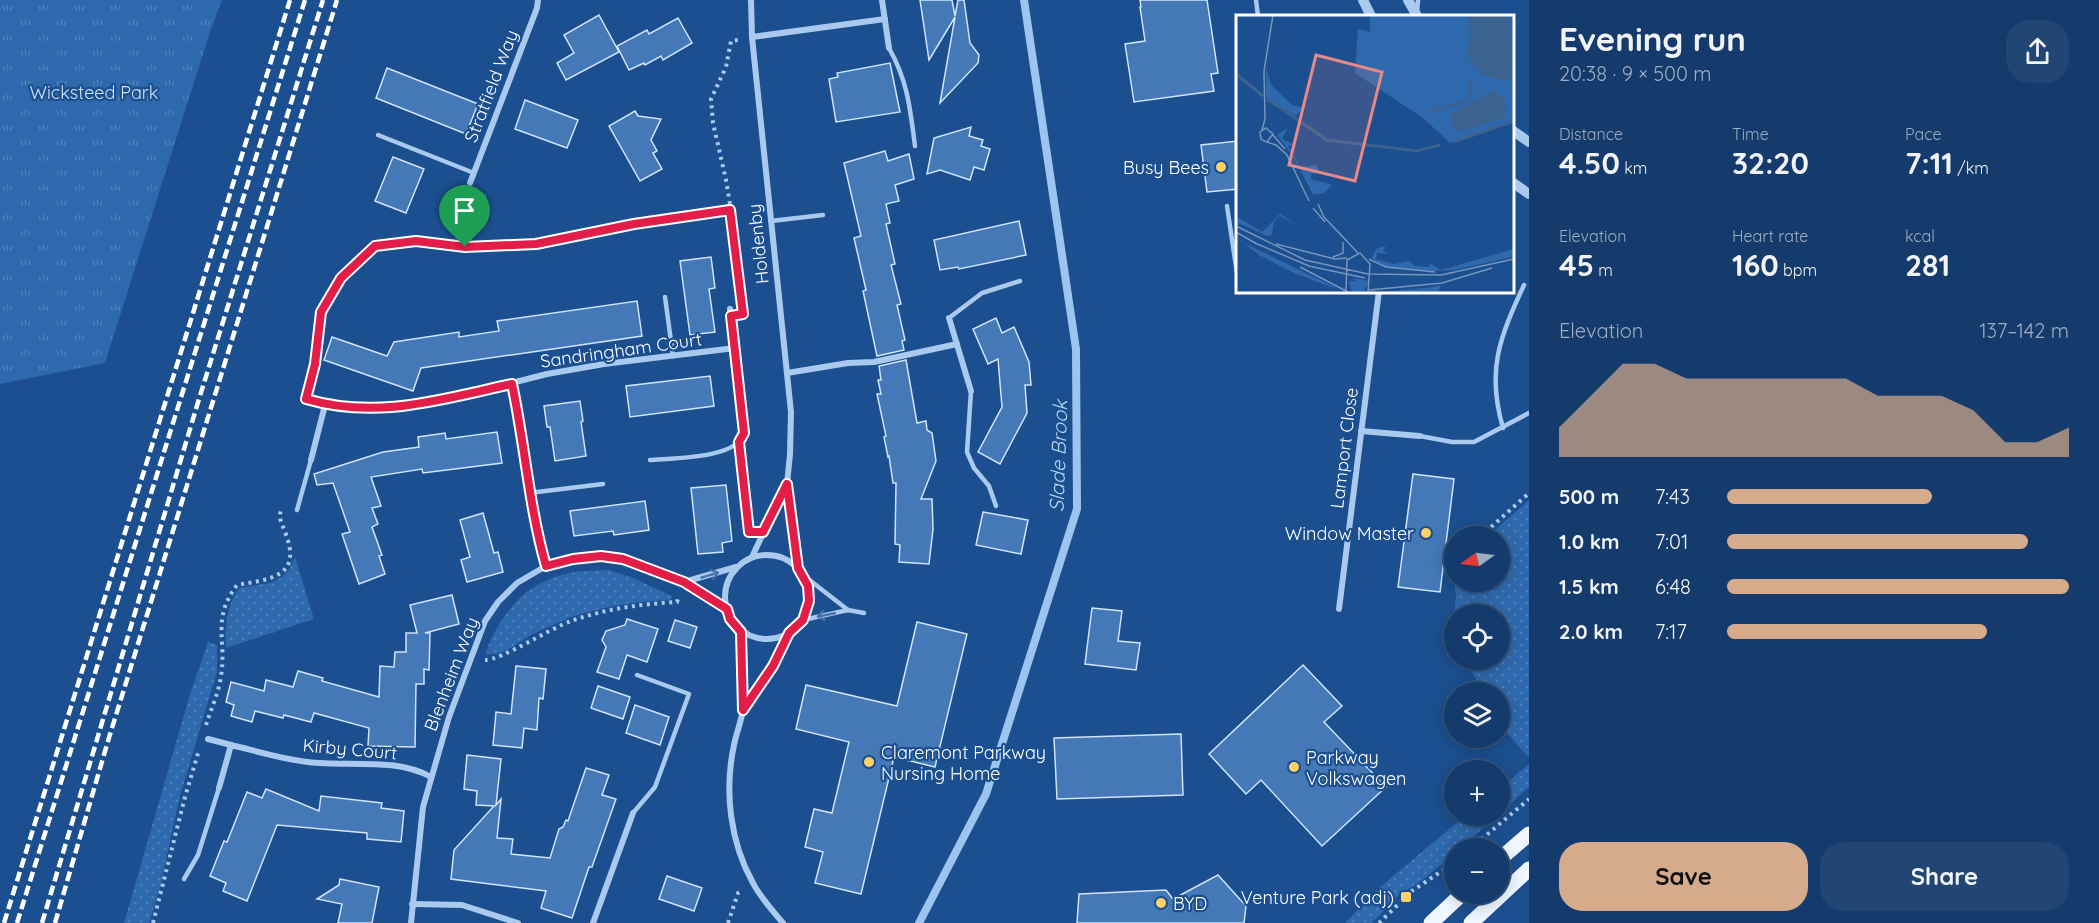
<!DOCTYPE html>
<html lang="en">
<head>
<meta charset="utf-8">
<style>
	body { margin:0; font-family:Quicksand,sans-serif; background:#214673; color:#f1f3f6; height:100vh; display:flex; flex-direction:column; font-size:22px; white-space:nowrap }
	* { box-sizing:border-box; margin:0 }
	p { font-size:20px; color:#9dadc1 }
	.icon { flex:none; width:33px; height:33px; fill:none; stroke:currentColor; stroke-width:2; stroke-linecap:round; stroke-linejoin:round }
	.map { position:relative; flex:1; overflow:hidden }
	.side { display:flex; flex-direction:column; background:#143b6b; width:570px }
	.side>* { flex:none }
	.needle { width:39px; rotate:256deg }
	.tools { position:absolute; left:1444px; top:526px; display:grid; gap:12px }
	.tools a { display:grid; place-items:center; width:66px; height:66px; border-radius:50%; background:#143b6b; box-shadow:0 3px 15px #0003,0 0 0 2px #33557e; font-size:30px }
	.pin { position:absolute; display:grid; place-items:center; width:51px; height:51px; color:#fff; margin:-62px -26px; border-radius:50% 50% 50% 0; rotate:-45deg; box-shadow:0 0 6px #0007 }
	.pin .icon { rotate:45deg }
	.round { display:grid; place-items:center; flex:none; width:63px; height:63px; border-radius:24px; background:#214673 }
	.head { display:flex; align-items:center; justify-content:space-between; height:102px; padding:0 30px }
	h1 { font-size:33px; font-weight:700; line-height:45px }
	.stats { display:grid; grid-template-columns:repeat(3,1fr); gap:9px; height:102px; padding:6px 30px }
	.stats div { display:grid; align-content:center }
	.stats b { font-size:30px; font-weight:700 }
	.stats small { font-size:16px; font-weight:400 }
	.stats p { font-size:16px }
	.chart { height:168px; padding:12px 30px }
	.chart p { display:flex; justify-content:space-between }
	.chart svg { width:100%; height:108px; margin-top:6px; fill:#d6ab8b; opacity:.7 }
	.cta { display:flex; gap:12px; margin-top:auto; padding:12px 30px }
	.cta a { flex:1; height:69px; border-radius:24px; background:#d6ab8b; color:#111; font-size:24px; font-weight:700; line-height:69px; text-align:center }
	.cta a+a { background:#214673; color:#f1f3f6 }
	ul { padding:0 30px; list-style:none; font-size:20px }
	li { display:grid; grid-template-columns:96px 72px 1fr; align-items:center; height:45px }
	li i { height:15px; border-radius:8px; background:#d6ab8b }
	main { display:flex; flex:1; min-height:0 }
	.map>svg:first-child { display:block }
</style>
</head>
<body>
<main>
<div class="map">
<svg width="1529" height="923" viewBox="0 0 1529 923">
	<defs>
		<pattern id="grass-dots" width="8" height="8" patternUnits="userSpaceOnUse" patternTransform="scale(1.5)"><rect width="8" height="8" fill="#2e69ad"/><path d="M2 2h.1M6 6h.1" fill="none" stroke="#4d80b9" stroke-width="1.8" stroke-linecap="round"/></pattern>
		<pattern id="park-tufts" width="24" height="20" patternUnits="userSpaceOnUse" patternTransform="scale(1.5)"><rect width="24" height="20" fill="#2e69ad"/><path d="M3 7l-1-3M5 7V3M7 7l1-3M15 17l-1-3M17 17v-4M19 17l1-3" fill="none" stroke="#4d80b9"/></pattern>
	</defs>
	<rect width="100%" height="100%" fill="#1b4f8f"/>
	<g fill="url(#grass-dots)">
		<polygon points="1529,500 1529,758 1500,725 1500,693 1480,693 1480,686 1464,660 1500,660 1500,615 1455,615 1455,638 1453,630 1456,595 1452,567 1455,564 1455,582 1500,582 1500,537 1487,537"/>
		<path d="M 295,557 L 314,619 L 226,648 C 225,626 226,607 239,588 C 265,583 285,586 295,557 Z"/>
		<path d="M 608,570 L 631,577 L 672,596 L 670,600 C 635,601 602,607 569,618 C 557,623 543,629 531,635 C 517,643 502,657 485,654 C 499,616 523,584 565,574 C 579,570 594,571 608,570 Z"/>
		<polygon points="208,642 217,645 217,672 180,796 160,887 149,923 124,923 191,691"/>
		<polygon points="1529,764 1529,787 1500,813 1500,788"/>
		<polygon points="1465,816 1497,816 1459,849 1455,849 1455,853 1425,878 1398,896 1372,923 1345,923 1380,887"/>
	</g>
	<polygon fill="url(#park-tufts)" points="0,0 222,0 210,32 105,363 0,384"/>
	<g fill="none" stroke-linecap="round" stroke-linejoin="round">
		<polyline stroke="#9cc4f0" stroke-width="8" points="919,923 986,794 1077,509 1076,349 1024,0"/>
	</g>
	<g fill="#4478b7" stroke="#cfe3fa" stroke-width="1.5">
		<polygon points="920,0 952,0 955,16 958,0 964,0 970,43 979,55 978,63 940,103 955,17 929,60"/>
		<polygon points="1140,0 1207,0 1218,73 1211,74 1214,91 1134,102 1125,44 1145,41 1140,7 1141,7"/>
		<polygon points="599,15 619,52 566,80 557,63 574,53 564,35"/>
		<polygon points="678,18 692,43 663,60 661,56 645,65 644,63 629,70 617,46 647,30 649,34"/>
		<polygon points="890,63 900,112 836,122 829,79 838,77 837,73"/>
		<polygon points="387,68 478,104 466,134 376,98"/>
		<polygon points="525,100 578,120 567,148 515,129"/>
		<polygon points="635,111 638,116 661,119 651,140 657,151 653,153 662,169 640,181 609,126"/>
		<polygon points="971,127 969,136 983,140 981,146 990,149 984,170 974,167 970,180 940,170 927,174 934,138"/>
		<polygon points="1238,141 1238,189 1207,192 1201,145"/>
		<polygon points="885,151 888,161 909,154 914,179 895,185 899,201 886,204 890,223 886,224 895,264 891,265 901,304 897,305 905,340 902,341 904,350 877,356 863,291 866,290 854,238 861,236 844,163"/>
		<polygon points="393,157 424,169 406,213 375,201"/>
		<polygon points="1019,221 1026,255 959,269 958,267 940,270 934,240"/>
		<polygon points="711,257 715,288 709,289 715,332 690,335 680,261"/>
		<polygon points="637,301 642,336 421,368 413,391 324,360 332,337 387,356 394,342 459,332 459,337 499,331 497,321"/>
		<polygon points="996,318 1002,333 1014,327 1029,362 1031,385 1025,385 1027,413 1000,464 978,452 1002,407 998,359 988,364 973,329"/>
		<polygon points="906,360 917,423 926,421 927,430 932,433 936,461 921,499 932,499 933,529 929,564 899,562 900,545 895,544 896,483 893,483 889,456 888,457 884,437 886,436 877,394 881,394 878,380 881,380 879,366"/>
		<polygon points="710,376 714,406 630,417 626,386"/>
		<polygon points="580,401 583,421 581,422 586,456 555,461 550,427 547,427 544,406"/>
		<polygon points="497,432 502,463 423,473 422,469 371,477 381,506 372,508 378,524 372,527 382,555 379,556 385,574 359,584 342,534 350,532 333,483 317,485 314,474 383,452 419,447 418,437 445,433 446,439"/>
		<polygon points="1413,474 1454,479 1440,592 1398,587"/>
		<polygon points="726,485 732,541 722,543 723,552 698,554 691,488"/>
		<polygon points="645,501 649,530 614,535 613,531 574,536 570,511"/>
		<polygon points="983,512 1028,520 1021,554 976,545"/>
		<polygon points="483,513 494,553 498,552 503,572 467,582 461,560 470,557 460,520"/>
		<polygon points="452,595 459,624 425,633 430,633 429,670 424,669 424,684 416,684 415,747 368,746 369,728 314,713 311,722 284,715 283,718 255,711 252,722 231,716 234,705 226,702 231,682 264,691 266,680 293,687 298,671 323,678 322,681 379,697 380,666 394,667 395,652 406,652 406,633 417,633 410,605"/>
		<polygon points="1092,608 1122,611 1118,641 1140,643 1136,670 1085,664"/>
		<polygon points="627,619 658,629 647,662 627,655 619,679 597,672 606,647 602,640 606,631 625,625"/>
		<polygon points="675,620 697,627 690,648 668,641"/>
		<polygon points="917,622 967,634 935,767 894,757 861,894 815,883 823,852 805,847 814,809 832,813 849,742 796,729 806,685 897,706"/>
		<polygon points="1303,665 1342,706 1324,722 1386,787 1322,846 1261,780 1246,794 1209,754"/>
		<polygon points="516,666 546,669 543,699 539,698 537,730 524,728 522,748 493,745 496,712 511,714"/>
		<polygon points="598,686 630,697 623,719 591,708"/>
		<polygon points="635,705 669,717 660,745 626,733"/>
		<polygon points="1181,734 1183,795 1057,799 1054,738"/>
		<polygon points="467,755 501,759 496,805 501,799 497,838 513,839 511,854 550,858 559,829 563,827 566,820 568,821 586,768 609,775 602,795 616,799 592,867 589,867 572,918 541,908 546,891 451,879 454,850 494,806 476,805 477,791 464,789"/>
		<polygon points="266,789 319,811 321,796 382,803 381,808 404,811 401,842 367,839 367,833 277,825 247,901 223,891 226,883 210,876 224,841 227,842 247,792 262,798"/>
		<polygon points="1218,875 1246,906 1244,923 1077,923 1079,894 1166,890 1173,899"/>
		<polygon points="667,876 702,888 694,911 659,899"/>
		<polygon points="340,879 379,887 372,923 338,923 342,904 317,899 339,885"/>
	</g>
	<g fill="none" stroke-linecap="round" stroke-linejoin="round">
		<g stroke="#a9c9ee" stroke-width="4" stroke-dasharray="3 4.5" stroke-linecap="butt">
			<polyline points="731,210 742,299"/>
			<polyline points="465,247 484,198 483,191"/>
			<polyline points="310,384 315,364 321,312 341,278 375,246 416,241 465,247 536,244 634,224 731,210 726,180 713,123 711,99 726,67 731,41 738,40"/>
			<polyline points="741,457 749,527"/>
			<polyline points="1480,537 1529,493"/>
			<polyline points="1450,564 1455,559"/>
			<path d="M 485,660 C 501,660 551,628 571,621 C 605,609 640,604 677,602 L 679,596"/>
			<path d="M 206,725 C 211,709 219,692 221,676 C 227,639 211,620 237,585 C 271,579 303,577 285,532 C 282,523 278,519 281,510"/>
			<polyline points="1470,849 1529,799"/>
			<polyline points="153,923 185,797 199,750"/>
			<polyline points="728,923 738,893 742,891"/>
			<polyline points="1379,923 1412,891 1455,862"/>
		</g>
		<g stroke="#a9c9ee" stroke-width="4.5">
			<polyline points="1256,0 1258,16"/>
			<polyline points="1417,12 1418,0"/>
			<path d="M 889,48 C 908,82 910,108 915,146"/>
			<polyline points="378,135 474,173"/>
			<polyline points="1227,206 1238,280"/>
			<polyline points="771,221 823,215"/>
			<polyline points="665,297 673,356"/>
			<polyline points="949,318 982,293 1020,281"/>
			<polyline points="971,391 967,452 974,468 989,486 996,506"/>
			<path d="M 1503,428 C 1486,370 1500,337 1524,285"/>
			<polyline points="1420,436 1452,442 1474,442 1529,413"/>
			<path d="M 650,460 C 671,458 740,459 744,432 C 745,417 740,395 738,380"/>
			<polyline points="529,493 603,484"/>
			<polyline points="297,510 311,460"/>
			<polyline points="803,575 848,610"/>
			<polyline points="803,620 848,610 864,613"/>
			<polyline points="633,813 655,787 689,694 637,675"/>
			<polyline points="184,879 198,855 219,788"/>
		</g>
		<g stroke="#a9c9ee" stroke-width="6">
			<polyline points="751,0 752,37 791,412 790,454 787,484 798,568"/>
			<polyline points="882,0 889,48"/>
			<polyline points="752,37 885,19"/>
			<polyline points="470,183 537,8 538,0"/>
			<polyline points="730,309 738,380"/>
			<polyline points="949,318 971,391"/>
			<polyline points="787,373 848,363 874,362 957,344"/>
			<path d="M 512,384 C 525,445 529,506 546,566"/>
			<polyline points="306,399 325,405"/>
			<polyline points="1361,431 1420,436"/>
			<polyline points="311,460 325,405 370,409 424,405 547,374 604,364 735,348"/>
			<circle cx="767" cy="597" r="42"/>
			<polyline points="752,557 786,485"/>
			<polyline points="684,582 736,567"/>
			<polyline points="1339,609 1379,291"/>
			<path d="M 741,632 C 743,657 747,685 743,710 C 741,722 736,734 734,745 C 724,791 730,842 753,883 C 760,897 773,911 783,923"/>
			<polyline points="744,709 773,666 789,633"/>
			<polyline points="208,739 231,745"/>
			<path d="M 219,788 L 231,745 C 256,751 282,759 308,762 C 347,767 395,757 431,777"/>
			<polyline points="412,904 462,905 518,923"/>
			<polyline points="411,923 423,807 449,717 485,621 498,602 517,583 546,566 573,559 601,556 623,559 684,582 727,610"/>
			<polyline points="593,923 633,813"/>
		</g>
		<g stroke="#a9c9ee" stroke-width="10">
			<polyline points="1363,0 1371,16"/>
			<polyline points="1408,0 1417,16"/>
			<polyline points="1512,130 1529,142"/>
			<polyline points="1512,182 1529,194"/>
		</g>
		<g stroke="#f0f6ff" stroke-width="15">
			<polyline points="1500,859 1529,834"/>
			<polyline points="1431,923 1462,894"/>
			<polyline points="1471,923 1529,869"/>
		</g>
		<g stroke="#fff" stroke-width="4.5" stroke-dasharray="10 4.5" stroke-linecap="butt">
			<polyline points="4,923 290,0"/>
			<polyline points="17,923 305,0"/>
			<polyline points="42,923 199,399 323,0"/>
			<polyline points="55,923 108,741 337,0"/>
		</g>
	</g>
	<defs><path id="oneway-shaft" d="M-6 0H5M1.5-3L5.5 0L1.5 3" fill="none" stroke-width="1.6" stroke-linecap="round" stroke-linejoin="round" transform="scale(1.5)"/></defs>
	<g stroke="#4674ac">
		<use href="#oneway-shaft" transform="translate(710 575) rotate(-17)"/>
		<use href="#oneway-shaft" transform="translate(826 615) rotate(169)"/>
	</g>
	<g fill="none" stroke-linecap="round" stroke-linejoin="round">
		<g stroke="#fff" stroke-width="12">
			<path id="route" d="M 730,210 L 743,314 L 731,316 L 744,433 L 739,442 L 749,532 L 763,532 L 787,484 L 798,568 L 808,586 L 809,601 L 803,620 L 789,633 L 773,666 L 743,710 L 741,632 L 730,619 L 727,609 L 684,582 L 623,559 L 601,556 L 573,559 L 546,566 C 529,507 525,445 512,384 C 441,399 378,420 306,399 L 315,364 L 321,312 L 341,278 L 375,246 L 416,241 L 465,247 L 536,244 L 634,224 Z"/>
		</g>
		<use href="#route" stroke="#e11d48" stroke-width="8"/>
	</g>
	<g fill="#ffd166" stroke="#1b4f8f" stroke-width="2">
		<circle cx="1221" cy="167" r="6"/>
		<circle cx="1426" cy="533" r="6"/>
		<circle cx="869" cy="762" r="6"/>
		<circle cx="1294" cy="767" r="6"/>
		<rect x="1400" y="891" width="12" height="12" rx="3"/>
		<circle cx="1161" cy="903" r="6"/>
	</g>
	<g text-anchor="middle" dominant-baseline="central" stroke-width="4.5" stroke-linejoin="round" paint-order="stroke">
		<g font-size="18" fill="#fff" stroke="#1b4f8f">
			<text transform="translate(491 86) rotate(-69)">Stratfield Way</text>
			<text transform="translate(758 244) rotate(-96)">Holdenby</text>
			<text transform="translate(621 350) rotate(-8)">Sandringham Court</text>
			<text transform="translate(1344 448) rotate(-83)">Lamport Close</text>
			<text transform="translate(451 674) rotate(-69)">Blenheim Way</text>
			<text transform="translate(350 749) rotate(5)">Kirby Court</text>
		</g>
		<g font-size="18" fill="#cfe3fa" stroke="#1b4f8f">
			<text x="94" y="92">Wicksteed Park</text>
		</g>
		<g font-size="18" fill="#fff" stroke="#1b4f8f" text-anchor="end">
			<text x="1209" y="167">Busy Bees</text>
			<text x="1414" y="533">Window Master</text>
			<text x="881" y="752" text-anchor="start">Claremont Parkway<tspan x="881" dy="21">Nursing Home</tspan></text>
			<text x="1306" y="757" text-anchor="start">Parkway<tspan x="1306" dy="21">Volkswagen</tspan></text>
			<text x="1394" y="897">Venture Park (adj)</text>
			<text x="1173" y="903" text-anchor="start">BYD</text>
		</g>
		<g font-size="20" font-style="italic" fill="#b5d3f5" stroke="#1b4f8f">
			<text transform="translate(1058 456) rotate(-88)">Slade Brook</text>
		</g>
	</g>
	<g transform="translate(1236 15)">
		<rect width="278" height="278" fill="#1b4f8f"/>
		<path d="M 30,52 L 35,70 L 56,90 L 68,93 L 59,101 L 30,82 ZM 52,113 L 46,124 L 59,130 L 52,131 L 64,152 L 80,150 L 84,158 L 75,159 L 75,164 L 96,170 L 88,178 L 77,180 L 57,141 L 41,120 Z" fill="#2e69ad"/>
		<path d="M 44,199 L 61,211 L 44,201 L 38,206 L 36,220 L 31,221 L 0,207 L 0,201 L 26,217 ZM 0,222 L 10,229 L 109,277 L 60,259 L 23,240 ZM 150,231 L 147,235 L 151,239 L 141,238 L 140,244 L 158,249 L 173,246 L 179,251 L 193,252 L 194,248 L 205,255 L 274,235 L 278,235 L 277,242 L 218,255 L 193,256 L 150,252 L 136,243 L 140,234 ZM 117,263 L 133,266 L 128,276 L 116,277 L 113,266 L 119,266 ZM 204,270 L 203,277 L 148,277 L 197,272 Z" fill="#2e69ad"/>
		<path d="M 134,0 L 277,0 L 277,106 L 214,128 L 187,103 L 119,58 L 122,14 L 134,17 Z" fill="#2e69ad"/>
		<path d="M 231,0 L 274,0 L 277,67 L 249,61 L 236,48 L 231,39 L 235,17 ZM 258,75 L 270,85 L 270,102 L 223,117 L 215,109 L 214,99 Z" fill="#3c6290"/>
		<path fill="none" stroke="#3c6290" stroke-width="3" d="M 0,59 L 27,81M 31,84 L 91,125 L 181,136 L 204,130M 194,96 L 229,87 L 235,77 L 234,64M 217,127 L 278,106"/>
		<path fill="none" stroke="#7695bc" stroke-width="1.5" d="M 26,115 L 29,104 L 28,56 L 37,0M 37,120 L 49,134M 31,127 L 37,119 L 30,113 L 24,117 L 25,124 L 28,126 L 40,130 L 51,140 L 73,186M 82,189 L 88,202 L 122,238M 77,193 L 89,207M 0,211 L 69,245 L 132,259 L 205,260 L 278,244M 0,217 L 21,229M 19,228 L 73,251 L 129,263M 40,229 L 99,244 L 111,243M 97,242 L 107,238 L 107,227M 133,244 L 150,252 L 199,257M 64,252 L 112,277M 110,275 L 111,245 L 124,238 L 134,249 L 132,277M 133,275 L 206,268 L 256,253"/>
		<path fill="#e88989" fill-opacity="0.15" stroke="#e88989" stroke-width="3" d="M 80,40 L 146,57 L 119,166 L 53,150 Z"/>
		<rect width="278" height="278" fill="none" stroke="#fff" stroke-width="3"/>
	</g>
</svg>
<div class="tools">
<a><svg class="needle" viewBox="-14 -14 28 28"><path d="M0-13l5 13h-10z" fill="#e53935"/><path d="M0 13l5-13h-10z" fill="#9dadc1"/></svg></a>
<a><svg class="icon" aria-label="locate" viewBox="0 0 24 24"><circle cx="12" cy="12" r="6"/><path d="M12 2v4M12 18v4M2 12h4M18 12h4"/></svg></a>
<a><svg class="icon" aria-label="layers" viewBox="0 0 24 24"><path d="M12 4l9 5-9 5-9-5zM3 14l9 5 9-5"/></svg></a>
<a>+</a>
<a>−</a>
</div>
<div class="pin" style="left:465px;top:247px;background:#1e9e55"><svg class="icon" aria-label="arrive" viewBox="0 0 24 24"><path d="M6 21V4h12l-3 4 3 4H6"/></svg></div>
</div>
<section class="side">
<div class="head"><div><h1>Evening run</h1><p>20:38 · 9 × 500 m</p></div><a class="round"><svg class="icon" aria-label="share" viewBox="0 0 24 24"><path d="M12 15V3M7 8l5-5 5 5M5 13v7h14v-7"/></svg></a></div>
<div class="stats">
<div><p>Distance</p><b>4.50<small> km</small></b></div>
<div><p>Time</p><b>32:20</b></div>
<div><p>Pace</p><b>7:11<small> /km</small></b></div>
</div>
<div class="stats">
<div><p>Elevation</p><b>45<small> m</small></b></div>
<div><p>Heart rate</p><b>160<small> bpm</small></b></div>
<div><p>kcal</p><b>281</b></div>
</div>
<div class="chart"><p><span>Elevation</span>137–142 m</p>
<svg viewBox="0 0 160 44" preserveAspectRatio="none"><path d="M0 44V32L10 19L20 6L30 6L40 12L50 12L60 12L70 12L80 12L90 12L100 19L110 19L120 19L130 25L140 38L150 38L160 32V44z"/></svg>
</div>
<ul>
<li><b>500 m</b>7:43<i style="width:60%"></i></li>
<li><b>1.0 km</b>7:01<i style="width:88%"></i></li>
<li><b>1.5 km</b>6:48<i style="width:100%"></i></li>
<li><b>2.0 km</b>7:17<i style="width:76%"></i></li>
</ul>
<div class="cta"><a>Save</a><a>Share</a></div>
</section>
</main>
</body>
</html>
